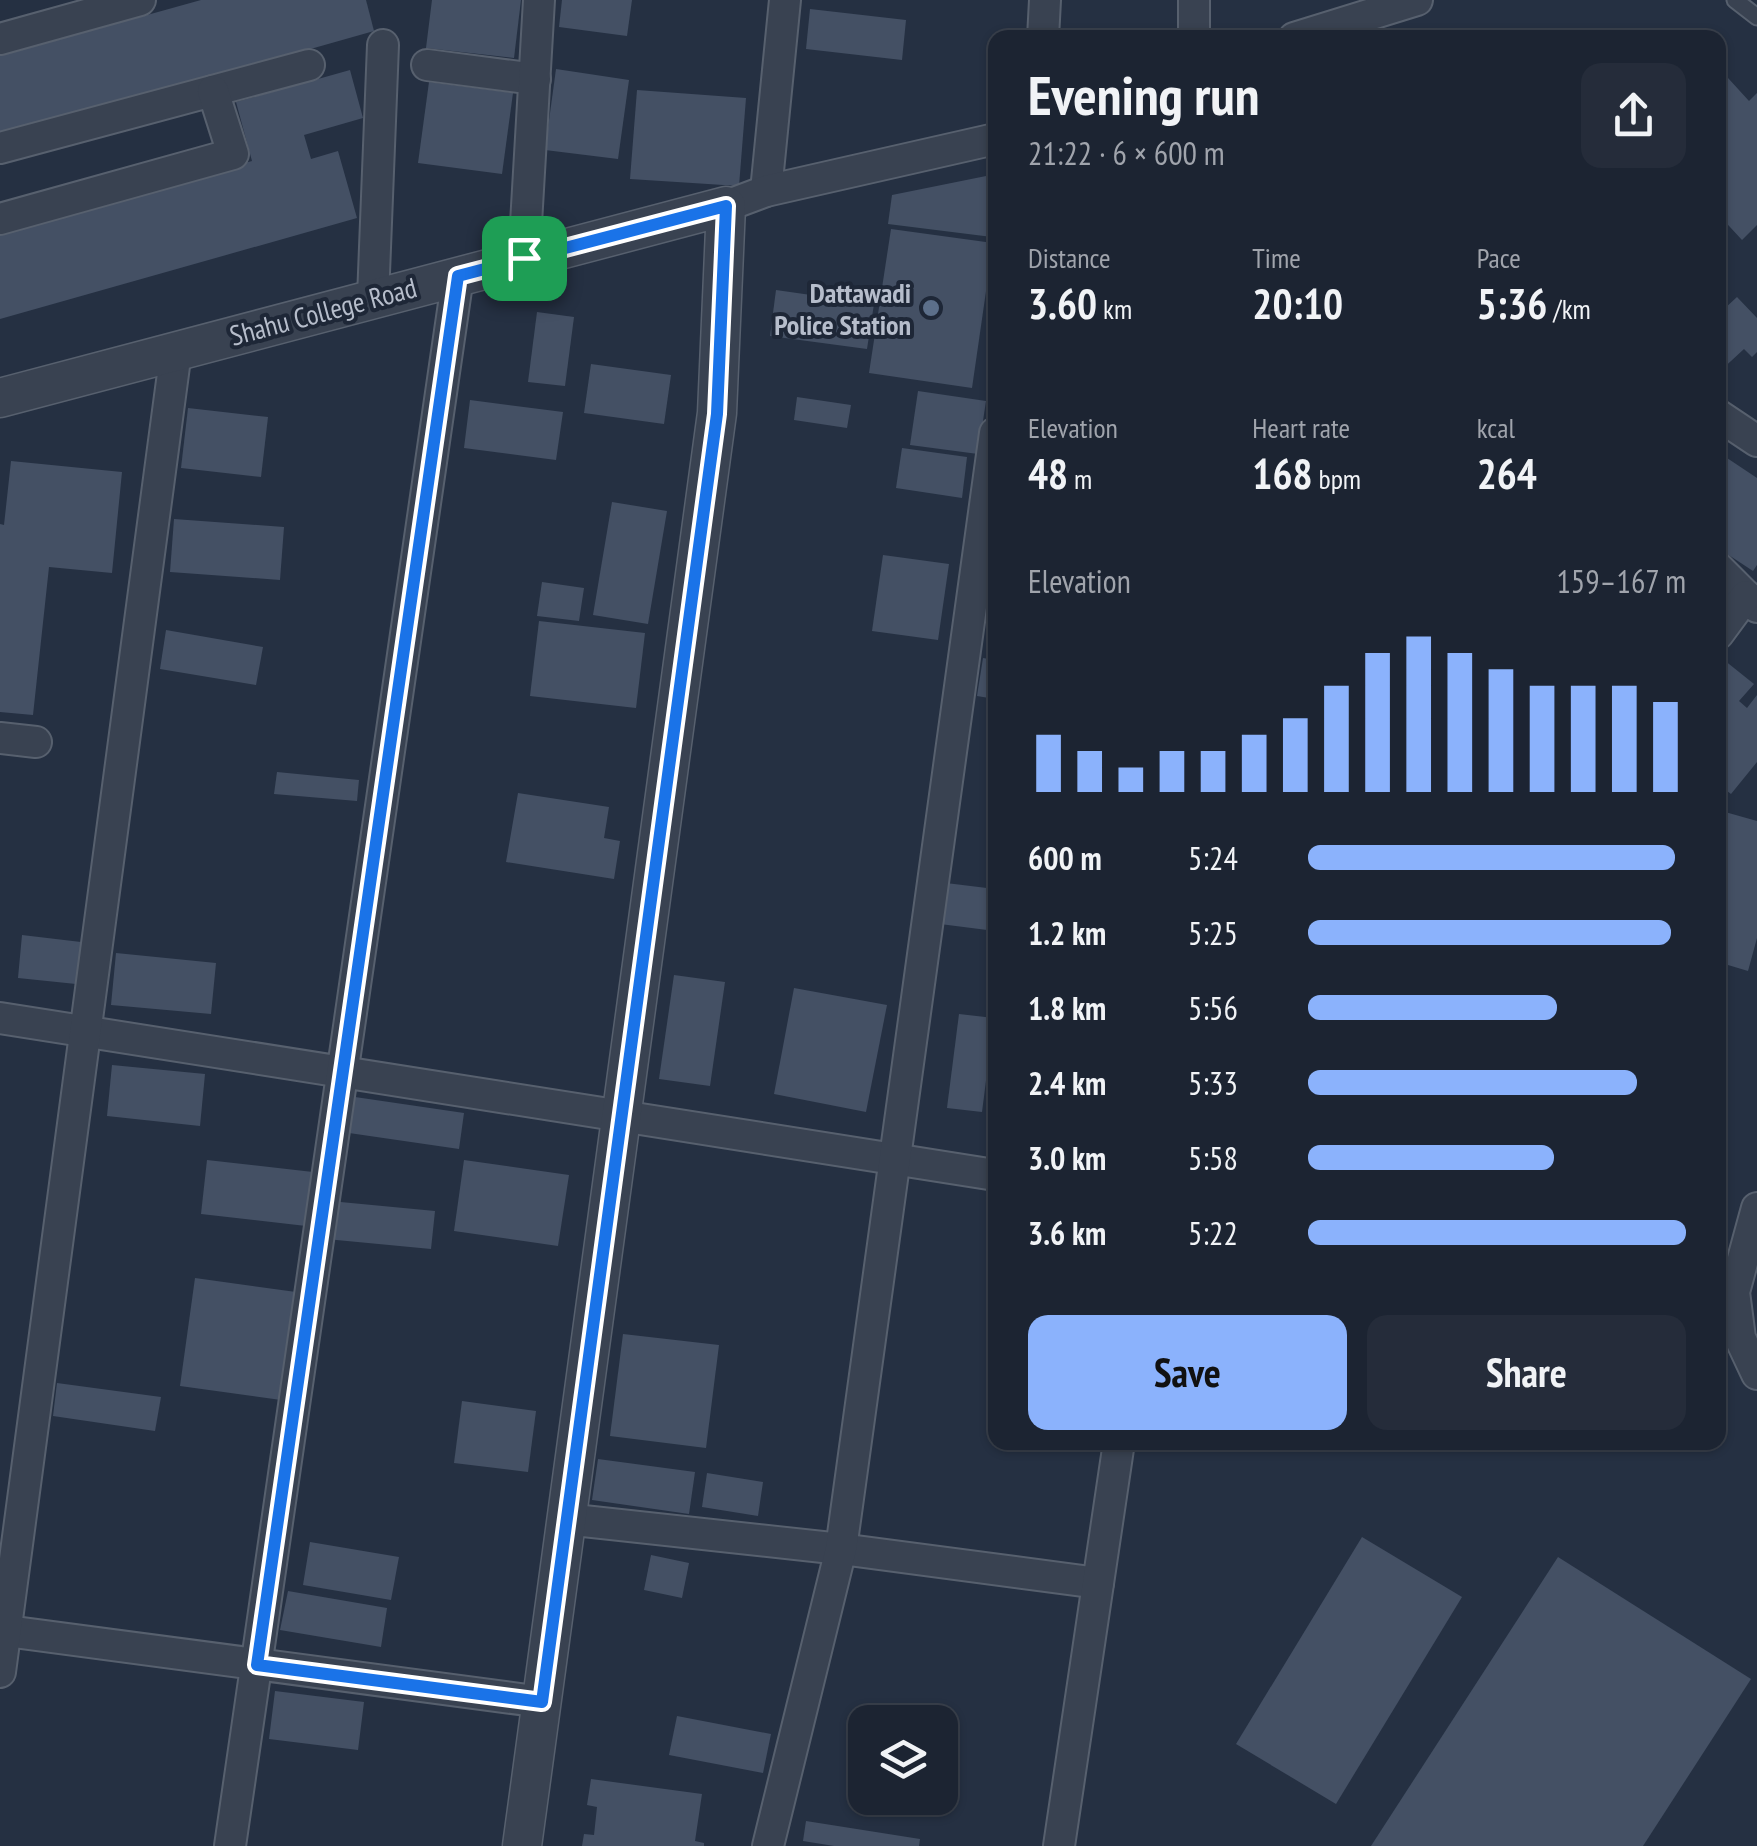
<!DOCTYPE html>
<html lang="en">
<head>
<meta charset="utf-8">
<style>
	body { margin:0; font-family:"PT Sans Narrow",sans-serif; background:#252c3a; color:#f1f3f6; height:100vh; display:flex; flex-direction:column; font-size:38px; white-space:nowrap }
	* { box-sizing:border-box; margin:0 }
	p { font-size:32px; color:#a0a4ac }
	.icon { flex:none; width:55px; height:55px; fill:none; stroke:currentColor; stroke-width:2; stroke-linecap:round; stroke-linejoin:round }
	.map { position:relative; flex:1; overflow:hidden }
	.side { position:absolute; left:988px; top:30px; width:738px; height:1420px; display:flex; flex-direction:column; background:#1c2432; border-radius:20px; box-shadow:0 2px 8px #0004,0 0 0 2px #3a414d }
	.side>* { flex:none }
	.controls { position:absolute; left:848px; top:1705px; display:grid; gap:20px }
	.controls a { display:grid; place-items:center; width:110px; height:110px; border-radius:20px; background:#1c2432; box-shadow:0 2px 8px #0004,0 0 0 2px #3a414d; font-size:50px }
	.pin { position:absolute; display:grid; place-items:center; width:85px; height:85px; color:#fff; margin:-42px; border-radius:20px; box-shadow:0 5px 15px #0006 }
	.round { display:grid; place-items:center; flex:none; width:105px; height:105px; border-radius:20px; background:#252c3a }
	.summary { display:flex; align-items:center; justify-content:space-between; height:170px; padding:0 40px }
	h1 { font-size:55px; font-weight:800; line-height:75px }
	.metrics { display:grid; grid-template-columns:repeat(3,1fr); gap:15px; height:170px; padding:10px 40px }
	.metrics div { display:grid; align-content:center }
	.metrics b { font-size:42px; font-weight:800 }
	.metrics small { font-size:28px; font-weight:400 }
	.metrics p { font-size:28px }
	.chart { height:280px; padding:20px 40px }
	.chart p { display:flex; justify-content:space-between }
	.chart svg { width:100%; height:180px; margin-top:10px; stroke:#8bb2fc; stroke-width:6 }
	.action { display:flex; gap:20px; margin-top:auto; padding:20px 40px }
	.action a { flex:1; height:115px; border-radius:20px; background:#8bb2fc; color:#111; font-size:40px; font-weight:800; line-height:115px; text-align:center }
	.action a+a { background:#252c3a; color:#f1f3f6 }
	ul { padding:0 40px; list-style:none; font-size:32px }
	li { display:grid; grid-template-columns:160px 120px 1fr; align-items:center; height:75px }
	li i { height:25px; border-radius:12px; background:#8bb2fc }
	.map>svg:first-child { display:block }
</style>
</head>
<body>
<div class="map">
<svg width="1757" height="1846" viewBox="0 0 1757 1846">
	<rect width="100%" height="100%" fill="#253042"/>
	<g fill="#445064">
		<polygon points="201,0 366,0 374,31 0,137 0,56"/>
		<polygon points="432,0 521,0 514,58 426,48"/>
		<polygon points="562,0 632,0 627,36 559,27"/>
		<polygon points="810,9 906,20 902,60 806,49"/>
		<polygon points="1718,67 1749,101 1757,93 1757,225 1742,240 1718,214"/>
		<polygon points="556,69 629,80 618,159 545,150"/>
		<polygon points="350,70 363,118 304,135 311,159 338,151 357,218 0,319 0,232 252,161 236,102"/>
		<polygon points="429,82 513,93 502,174 418,163"/>
		<polygon points="637,90 746,98 739,186 630,179"/>
		<polygon points="991,175 992,237 888,224 892,195"/>
		<polygon points="891,229 993,243 972,388 869,373"/>
		<polygon points="776,290 874,304 867,349 770,336"/>
		<polygon points="1737,297 1757,318 1757,352 1752,357 1744,349 1718,373 1718,304 1723,310"/>
		<polygon points="537,312 574,317 565,386 528,382"/>
		<polygon points="591,364 671,375 664,424 584,413"/>
		<polygon points="918,391 986,401 978,454 910,445"/>
		<polygon points="797,397 851,405 847,428 794,420"/>
		<polygon points="470,400 563,412 556,460 464,448"/>
		<polygon points="188,408 268,417 261,477 181,468"/>
		<polygon points="902,448 967,457 962,498 896,488"/>
		<polygon points="1718,452 1757,478 1757,565 1753,571 1718,548"/>
		<polygon points="11,461 122,472 112,573 49,567 33,715 0,712 0,524 4,525"/>
		<polygon points="612,502 667,511 648,624 593,615"/>
		<polygon points="174,519 284,527 280,580 170,572"/>
		<polygon points="883,555 949,564 938,640 872,631"/>
		<polygon points="542,582 584,588 579,621 537,616"/>
		<polygon points="539,621 645,633 636,708 530,696"/>
		<polygon points="166,630 263,647 256,685 160,669"/>
		<polygon points="983,658 995,660 995,699 977,696"/>
		<polygon points="1724,660 1754,684 1739,701 1747,708 1757,695 1757,762 1731,794 1718,784 1718,758 1726,747 1718,739 1718,668"/>
		<polygon points="277,772 359,780 357,801 274,794"/>
		<polygon points="518,793 609,807 604,838 620,841 614,879 506,862"/>
		<polygon points="1718,810 1757,821 1757,938 1748,971 1718,962"/>
		<polygon points="946,883 995,889 995,931 940,924"/>
		<polygon points="22,935 81,942 76,984 18,978"/>
		<polygon points="116,953 216,963 211,1014 111,1005"/>
		<polygon points="674,975 725,982 710,1086 659,1079"/>
		<polygon points="794,988 887,1005 866,1112 774,1094"/>
		<polygon points="959,1014 994,1018 982,1112 947,1108"/>
		<polygon points="112,1065 205,1074 200,1126 107,1116"/>
		<polygon points="355,1097 464,1113 459,1149 349,1133"/>
		<polygon points="207,1160 313,1172 306,1226 201,1214"/>
		<polygon points="464,1160 569,1175 558,1246 454,1231"/>
		<polygon points="330,1201 435,1211 431,1249 326,1239"/>
		<polygon points="195,1278 296,1292 281,1400 180,1386"/>
		<polygon points="623,1334 719,1345 706,1448 610,1436"/>
		<polygon points="57,1383 161,1397 155,1431 53,1416"/>
		<polygon points="462,1401 536,1411 528,1472 454,1463"/>
		<polygon points="598,1459 695,1472 689,1514 592,1500"/>
		<polygon points="707,1473 763,1482 758,1516 702,1507"/>
		<polygon points="1362,1537 1462,1597 1336,1804 1236,1744"/>
		<polygon points="310,1542 399,1557 391,1600 303,1585"/>
		<polygon points="651,1555 689,1563 682,1598 644,1590"/>
		<polygon points="1558,1557 1751,1679 1643,1846 1371,1846"/>
		<polygon points="288,1591 387,1608 381,1647 280,1630"/>
		<polygon points="275,1691 364,1702 358,1750 269,1739"/>
		<polygon points="677,1716 771,1734 763,1773 669,1755"/>
		<polygon points="591,1779 702,1794 695,1841 704,1843 704,1846 582,1846 584,1834 594,1835 597,1807 587,1805"/>
		<polygon points="806,1821 920,1839 919,1846 834,1846 803,1841"/>
	</g>
	<g fill="none" stroke-linecap="round" stroke-linejoin="round">
		<g stroke="#57606e" stroke-width="19">
			<polyline id="service" points="1735,0 1757,17"/>
		</g>
		<g stroke="#57606e" stroke-width="34">
			<g id="minor">
				<polyline points="1043,38 1045,0"/>
				<polyline points="1194,38 1194,0"/>
				<polyline points="1294,38 1417,0"/>
				<polyline points="0,39 140,0"/>
				<polyline points="427,65 535,79"/>
				<polyline points="0,148 309,65"/>
				<polyline points="766,191 785,0"/>
				<polyline points="726,206 766,191 995,139"/>
				<polyline points="0,219 233,154 213,91"/>
				<polyline points="524,258 539,0"/>
				<polyline points="373,298 383,45"/>
				<polyline points="1718,415 1757,441"/>
				<polyline points="1718,568 1757,607"/>
				<polyline points="1718,634 1746,596"/>
				<polyline points="0,738 36,742"/>
				<polyline points="0,1018 995,1175"/>
				<polyline points="1757,1208 1734,1292 1740,1338 1757,1374"/>
				<polyline points="565,1519 841,1549 1098,1583"/>
				<polyline points="0,1630 542,1702"/>
				<polyline points="0,1672 176,351"/>
				<polyline points="230,1846 458,276"/>
				<polyline points="768,1846 841,1549 995,433"/>
				<polyline points="1059,1846 1119,1442"/>
			</g>
		</g>
		<g stroke="#57606e" stroke-width="41">
			<polyline id="tertiary" points="0,398 726,206 717,413 522,1846"/>
		</g>
		<use href="#service" stroke="#394251" stroke-width="15"/>
		<use href="#minor" stroke="#394251" stroke-width="30"/>
		<use href="#tertiary" stroke="#394251" stroke-width="38"/>
	</g>
	<g fill="none" stroke-linecap="round" stroke-linejoin="round">
		<g stroke="#fff" stroke-width="20">
			<polygon id="route" points="726,206 717,414 542,1702 257,1665 458,276"/>
		</g>
		<use href="#route" stroke="#1a73e8" stroke-width="12"/>
	</g>
	<circle fill="#5c6f8a" stroke="#1e2737" stroke-width="4" cx="931" cy="308" r="10"/>
	<g text-anchor="middle" dominant-baseline="central" stroke-width="8" stroke-linejoin="round" paint-order="stroke">
		<g font-size="28" font-weight="bold" fill="#b6bdcb" stroke="#1e2737" text-anchor="end">
			<text x="911" y="292">Dattawadi<tspan x="911" dy="32">Police Station</tspan></text>
		</g>
		<g font-size="28" fill="#b6bdcb" stroke="#1e2737">
			<text transform="translate(323 311) rotate(-15)">Shahu College Road</text>
		</g>
	</g>
</svg>
<div class="controls">
<a><svg class="icon" aria-label="layers" viewBox="0 0 24 24"><path d="M12 4l9 5-9 5-9-5zM3 14l9 5 9-5"/></svg></a>
</div>
<div class="pin" style="left:524px;top:258px;background:#1e9e55"><svg class="icon" aria-label="arrive" viewBox="0 0 24 24"><path d="M6 21V4h12l-3 4 3 4H6"/></svg></div>
<section class="side">
<div class="summary"><div><h1>Evening run</h1><p>21:22 · 6 × 600 m</p></div><a class="round"><svg class="icon" aria-label="share" viewBox="0 0 24 24"><path d="M12 15V3M7 8l5-5 5 5M5 13v7h14v-7"/></svg></a></div>
<div class="metrics">
<div><p>Distance</p><b>3.60<small> km</small></b></div>
<div><p>Time</p><b>20:10</b></div>
<div><p>Pace</p><b>5:36<small> /km</small></b></div>
</div>
<div class="metrics">
<div><p>Elevation</p><b>48<small> m</small></b></div>
<div><p>Heart rate</p><b>168<small> bpm</small></b></div>
<div><p>kcal</p><b>264</b></div>
</div>
<div class="chart"><p><span>Elevation</span>159–167 m</p>
<svg viewBox="0 0 160 44" preserveAspectRatio="none"><path d="M5 44V30M15 44V34M25 44V38M35 44V34M45 44V34M55 44V30M65 44V26M75 44V18M85 44V10M95 44V6M105 44V10M115 44V14M125 44V18M135 44V18M145 44V18M155 44V22"/></svg>
</div>
<ul>
<li><b>600 m</b>5:24<i style="width:97%"></i></li>
<li><b>1.2 km</b>5:25<i style="width:96%"></i></li>
<li><b>1.8 km</b>5:56<i style="width:66%"></i></li>
<li><b>2.4 km</b>5:33<i style="width:87%"></i></li>
<li><b>3.0 km</b>5:58<i style="width:65%"></i></li>
<li><b>3.6 km</b>5:22<i style="width:100%"></i></li>
</ul>
<div class="action"><a>Save</a><a>Share</a></div>
</section>
</div>
</body>
</html>
